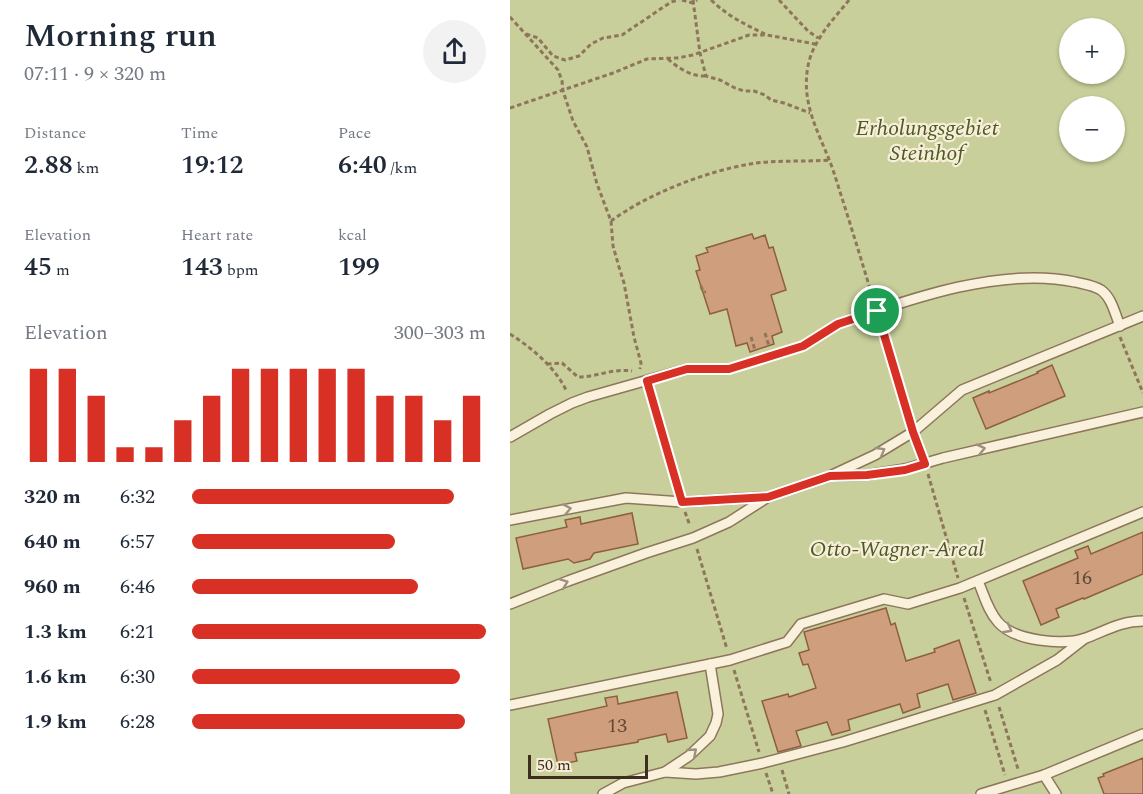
<!DOCTYPE html>
<html lang="en">
<head>
<meta charset="utf-8">
<style>
	body { margin:0; font-family:Spectral,serif; background:#f2f2f3; color:#1f2937; height:100vh; display:flex; flex-direction:column; font-size:22px; white-space:nowrap }
	* { box-sizing:border-box; margin:0 }
	p { font-size:20px; color:#747a83 }
	.icon { flex:none; width:33px; height:33px; fill:none; stroke:currentColor; stroke-width:2; stroke-linecap:round; stroke-linejoin:round }
	.map { position:relative; flex:1; overflow:hidden }
	.details { display:flex; flex-direction:column; background:#fff; width:510px }
	.details>* { flex:none }
	.fabs { position:absolute; left:549px; top:18px; display:grid; gap:12px }
	.fabs a { display:grid; place-items:center; width:66px; height:66px; border-radius:50%; background:#fff; box-shadow:0 2px 4px #0004; font-size:30px }
	.scale { position:absolute; left:18px; bottom:15px; width:120px; box-sizing:border-box; padding-left:6px; border:3px solid #3d2e20; border-top:0; font-size:16px; line-height:21px; white-space:nowrap; color:#3d2e20; -webkit-text-stroke:4px #f7eed8; paint-order:stroke }
	.pin { position:absolute; display:grid; place-items:center; width:51px; height:51px; color:#fff; margin:-26px; border:3px solid #fff; border-radius:50%; box-shadow:0 2px 6px #0007 }
	.round { display:grid; place-items:center; flex:none; width:63px; height:63px; border-radius:32px; background:#f2f2f3 }
	.head { display:flex; align-items:center; justify-content:space-between; height:102px; padding:0 24px }
	h1 { font-size:33px; font-weight:600; line-height:45px }
	.stats { display:grid; grid-template-columns:repeat(3,1fr); gap:9px; height:102px; padding:6px 24px }
	.stats div { display:grid; align-content:center }
	.stats b { font-size:26px; font-weight:600 }
	.stats small { font-size:16px; font-weight:400 }
	.stats p { font-size:16px }
	.chart { height:168px; padding:12px 24px }
	.chart p { display:flex; justify-content:space-between }
	.chart svg { width:100%; height:108px; margin-top:6px; stroke:#d93025; stroke-width:6 }
	ul { padding:0 24px; list-style:none; font-size:20px }
	li { display:grid; grid-template-columns:96px 72px 1fr; align-items:center; height:45px }
	li i { height:15px; border-radius:8px; background:#d93025 }
	main { display:flex; flex:1; min-height:0 }
	.map>svg:first-child { display:block }
</style>
</head>
<body>
<main>
<section class="details">
<div class="head"><div><h1>Morning run</h1><p>07:11 · 9 × 320 m</p></div><a class="round"><svg class="icon" aria-label="share" viewBox="0 0 24 24"><path d="M12 15V3M7 8l5-5 5 5M5 13v7h14v-7"/></svg></a></div>
<div class="stats">
<div><p>Distance</p><b>2.88<small> km</small></b></div>
<div><p>Time</p><b>19:12</b></div>
<div><p>Pace</p><b>6:40<small> /km</small></b></div>
</div>
<div class="stats">
<div><p>Elevation</p><b>45<small> m</small></b></div>
<div><p>Heart rate</p><b>143<small> bpm</small></b></div>
<div><p>kcal</p><b>199</b></div>
</div>
<div class="chart"><p><span>Elevation</span>300–303 m</p>
<svg viewBox="0 0 160 44" preserveAspectRatio="none"><path d="M5 44V6M15 44V6M25 44V17M35 44V38M45 44V38M55 44V27M65 44V17M75 44V6M85 44V6M95 44V6M105 44V6M115 44V6M125 44V17M135 44V17M145 44V27M155 44V17"/></svg>
</div>
<ul>
<li><b>320 m</b>6:32<i style="width:89%"></i></li>
<li><b>640 m</b>6:57<i style="width:69%"></i></li>
<li><b>960 m</b>6:46<i style="width:77%"></i></li>
<li><b>1.3 km</b>6:21<i style="width:100%"></i></li>
<li><b>1.6 km</b>6:30<i style="width:91%"></i></li>
<li><b>1.9 km</b>6:28<i style="width:93%"></i></li>
</ul>
</section>
<div class="map">
<svg width="633" height="794" viewBox="0 0 633 794">
	<rect width="100%" height="100%" fill="#f0e4c8"/>
	<path fill="#c9cf9b" fill-rule="evenodd" d="M 0,0 L 633,0 L 633,794 L 0,794 ZM 560,28 L 604,28 L 604,74 L 560,74 ZM 560,106 L 604,106 L 604,152 L 560,152 Z"/>
	<g fill="#cf9f7d" stroke="#8d5f41" stroke-width="1.5">
		<polygon points="242,234 244,239 255,235 259,248 263,247 276,290 261,295 272,332 262,336 264,344 240,352 237,343 226,346 217,309 200,314 186,271 190,270 186,256 198,252 196,248"/>
		<polygon points="542,365 555,396 476,429 463,398 479,391 479,393 528,373 527,372"/>
		<polygon points="122,513 128,544 84,553 80,559 64,563 58,559 13,569 6,538 57,527 55,520 70,517 71,524"/>
		<polygon points="633,532 633,574 574,599 573,598 546,609 549,617 531,625 513,581 568,558 565,551 578,546 581,554"/>
		<polygon points="376,608 381,625 385,623 396,661 425,652 424,649 449,640 466,693 443,700 438,684 407,694 410,707 393,713 390,704 338,720 340,730 322,735 317,722 286,731 291,746 268,752 252,701 278,694 279,697 306,688 298,664 293,665 289,653 299,650 294,632"/>
		<polygon points="167,692 177,738 158,742 156,734 128,740 128,742 65,753 67,761 48,765 38,719 97,706 95,698 107,696 108,704"/>
		<polygon points="633,758 633,794 594,794 588,778 594,776 593,774"/>
	</g>
	<g fill="none" stroke-linecap="round" stroke-linejoin="round">
		<g stroke="#8d765c" stroke-width="12">
			<g id="service">
				<path d="M 328,324 C 397,300 491,266 565,282 C 573,284 583,285 591,290 C 602,298 605,314 610,326"/>
				<polyline points="0,437 40,414 62,403 78,397 177,369"/>
				<polyline points="325,476 357,475 395,469 433,458 633,412"/>
				<polyline points="0,520 116,498 172,502 256,497"/>
				<path d="M 468,581 C 474,595 478,611 488,622 C 504,641 554,646 576,638 C 595,631 611,621 633,621"/>
				<polyline points="0,604 58,581 136,553 183,538 219,522 258,497 320,476 365,455 403,432 452,390 633,316"/>
				<polyline points="0,705 220,660 277,642 291,624 374,599 398,604 450,588 633,512"/>
				<polyline points="155,772 186,774 209,772 253,763 333,742 472,699 485,695 547,660 574,639"/>
				<polyline points="534,775 546,794"/>
				<polyline points="93,794 113,783 155,772 179,756 200,736 206,723 208,714 200,664"/>
				<polyline points="471,794 534,775 633,734"/>
			</g>
		</g>
		<g stroke="#8d765c" stroke-width="3" stroke-dasharray="4.5 3" stroke-linecap="butt">
			<polyline points="172,0 183,3 187,0"/>
			<polyline points="183,0 190,53 196,76 210,80 225,88 234,91 244,91 255,95 261,100 274,103 300,113"/>
			<path d="M 201,0 C 218,16 234,24 255,34"/>
			<polyline points="269,0 298,31 308,38"/>
			<path d="M 339,0 C 323,20 303,40 298,66 C 290,108 313,138 325,176 C 338,217 351,258 363,299"/>
			<polyline points="0,17 48,70 52,81 53,91 63,121 77,147 87,184 101,221 103,246 109,267 114,283 124,337 131,363 130,369"/>
			<polyline points="16,34 28,38 43,56 55,60 69,56 81,44 93,38 112,35 161,2 169,0"/>
			<path d="M 158,59 C 168,68 182,77 196,76"/>
			<polyline points="0,108 103,73 137,59 167,58 183,55 239,35 257,35 305,44"/>
			<path d="M 101,221 C 139,193 199,170 246,163 C 270,160 295,162 320,160"/>
			<polyline points="191,286 193,292 196,292"/>
			<polyline points="371,323 400,420"/>
			<polyline points="255,333 259,346"/>
			<path d="M 0,334 C 22,348 46,368 57,392"/>
			<polyline points="241,337 245,350"/>
			<polyline points="610,337 633,393"/>
			<path d="M 37,364 L 52,363 L 68,377 C 86,377 104,368 122,371"/>
			<polyline points="189,369 219,369 293,347 318,330"/>
			<polyline points="140,391 169,491"/>
			<polyline points="418,474 448,578"/>
			<polyline points="175,512 180,526"/>
			<polyline points="187,549 217,649"/>
			<polyline points="454,598 481,683"/>
			<polyline points="224,670 249,752"/>
			<polyline points="489,707 508,769"/>
			<polyline points="475,710 495,775"/>
			<polyline points="272,770 279,794"/>
			<polyline points="256,773 263,794"/>
		</g>
		<use href="#service" stroke="#faf1dc" stroke-width="9"/>
	</g>
	<defs><path id="oneway-chevron" d="M-2-3.5L2.5 0L-2 3.5" fill="none" stroke-width="1.6" stroke-linecap="round" stroke-linejoin="round" transform="scale(1.5)"/></defs>
	<g stroke="#9c907e">
		<use href="#oneway-chevron" transform="translate(471 449) rotate(-13)"/>
		<use href="#oneway-chevron" transform="translate(371 451) rotate(-30)"/>
		<use href="#oneway-chevron" transform="translate(57 509) rotate(-11)"/>
		<use href="#oneway-chevron" transform="translate(54 583) rotate(-21)"/>
		<use href="#oneway-chevron" transform="translate(498 629) rotate(28)"/>
		<use href="#oneway-chevron" transform="translate(183 752) rotate(-41)"/>
	</g>
	<g fill="none" stroke-linecap="round" stroke-linejoin="round">
		<g stroke="#fff" stroke-width="12">
			<polygon id="route" points="367,311 403,432 415,464 395,470 357,475 320,476 258,497 172,502 137,381 177,369 219,369 293,346 328,324"/>
		</g>
		<use href="#route" stroke="#d93025" stroke-width="8"/>
	</g>
	<g text-anchor="middle" dominant-baseline="central" stroke-width="4.5" stroke-linejoin="round" paint-order="stroke">
		<g font-size="20" fill="#624a37">
			<text x="572" y="578">16</text>
			<text x="107" y="726">13</text>
		</g>
		<g font-size="22" font-style="italic" fill="#4d5a26" stroke="#f7eed8">
			<text x="417" y="128">Erholungsgebiet<tspan x="417" dy="25">Steinhof</tspan></text>
			<text x="387" y="549">Otto-Wagner-Areal</text>
		</g>
	</g>
</svg>
<div class="fabs">
<a>+</a>
<a>−</a>
</div>
<div class="scale">50 m</div>
<div class="pin" style="left:367px;top:311px;background:#1e9e55"><svg class="icon" aria-label="arrive" viewBox="0 0 24 24"><path d="M6 21V4h12l-3 4 3 4H6"/></svg></div>
</div>
</main>
</body>
</html>
